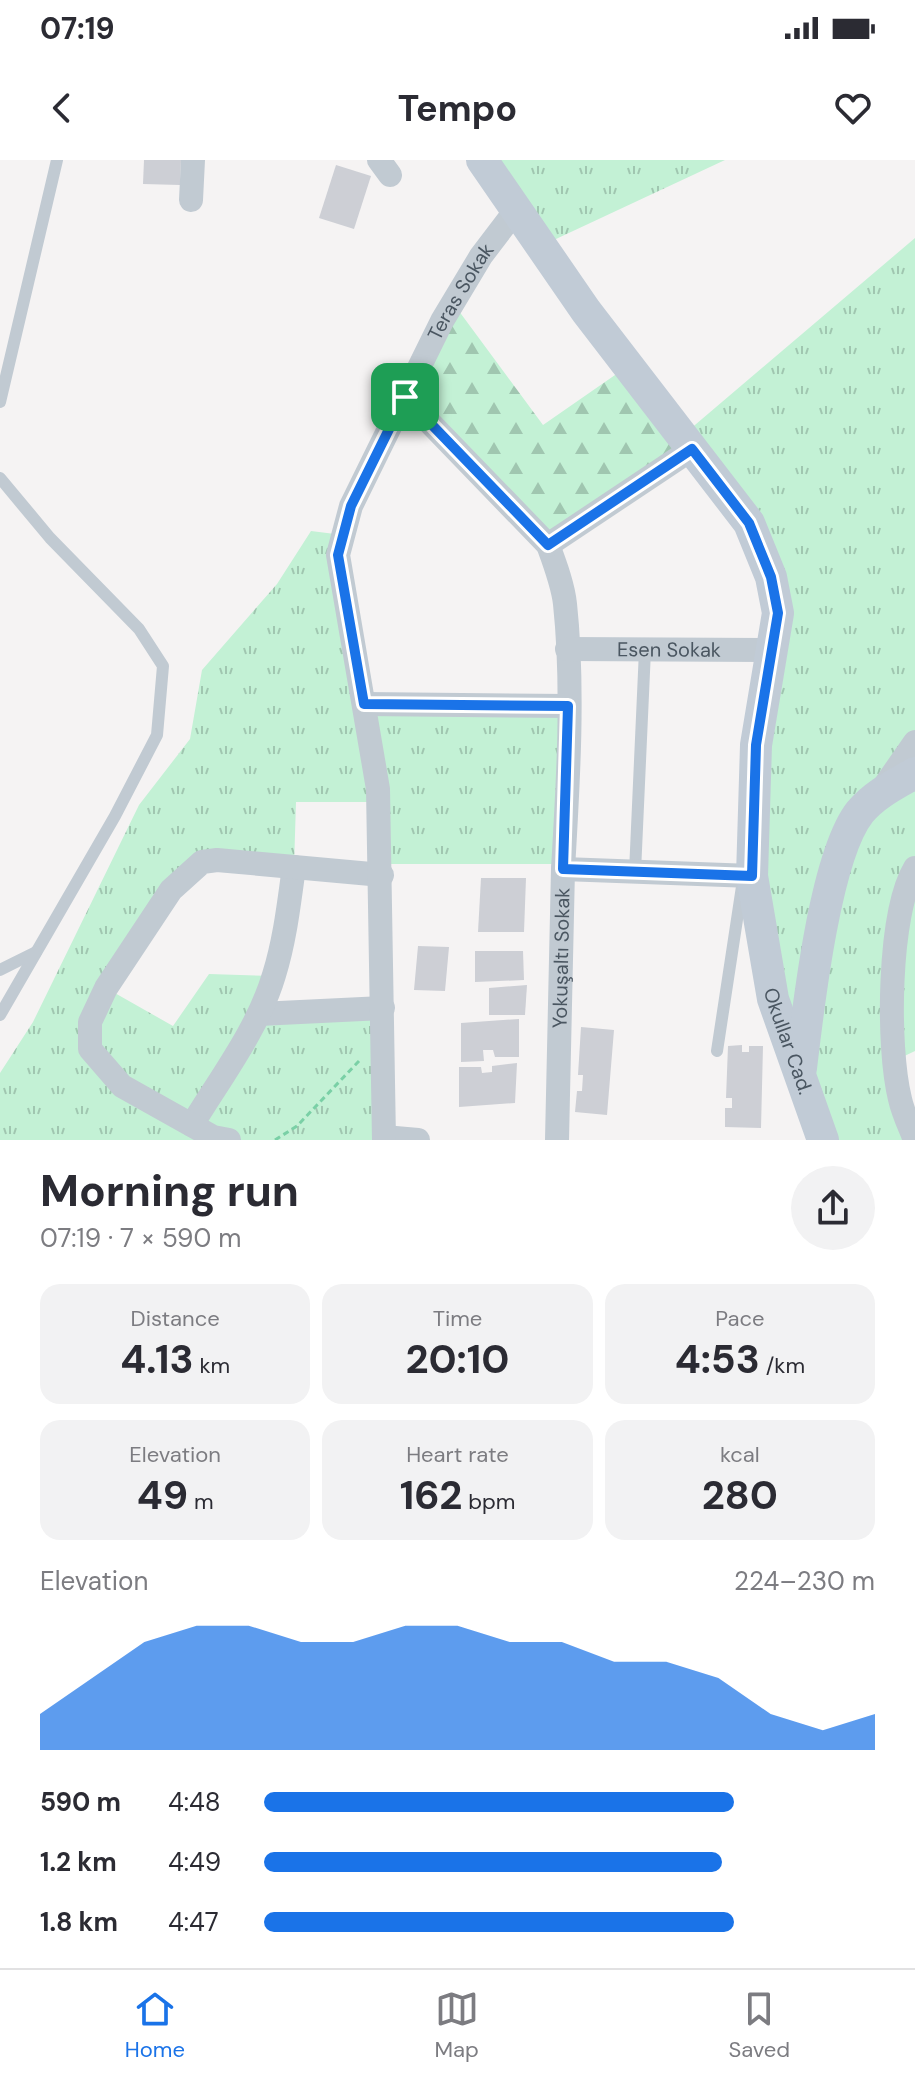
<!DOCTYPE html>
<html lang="en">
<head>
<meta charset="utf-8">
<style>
	body { margin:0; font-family:"DM Sans",sans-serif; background:#f2f2f3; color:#2b2b33; height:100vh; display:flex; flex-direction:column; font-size:30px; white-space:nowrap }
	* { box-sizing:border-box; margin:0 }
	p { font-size:26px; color:#7c7c81 }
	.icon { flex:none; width:44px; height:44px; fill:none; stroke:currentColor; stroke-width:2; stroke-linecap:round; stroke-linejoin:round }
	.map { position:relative; height:980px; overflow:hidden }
	.side { display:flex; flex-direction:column; background:#fff; flex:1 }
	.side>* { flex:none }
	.pin { position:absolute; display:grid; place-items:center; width:68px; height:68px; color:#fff; margin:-34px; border-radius:16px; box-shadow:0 4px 12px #0006 }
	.round { display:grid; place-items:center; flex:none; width:84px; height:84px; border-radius:42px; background:#f2f2f3 }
	.headline { display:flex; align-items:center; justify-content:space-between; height:136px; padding:0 40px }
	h1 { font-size:44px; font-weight:700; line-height:60px }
	.stats { display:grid; grid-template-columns:repeat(3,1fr); gap:12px; height:136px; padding:8px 40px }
	.stats div { display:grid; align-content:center; border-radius:20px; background:#f2f2f3; text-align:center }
	.stats b { font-size:40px; font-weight:700 }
	.stats small { font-size:22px; font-weight:400 }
	.stats p { font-size:22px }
	.chart { height:224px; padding:16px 40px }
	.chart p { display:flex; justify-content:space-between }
	.chart svg { width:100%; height:144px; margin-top:8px; fill:#1a73e8; opacity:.7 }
	ul { padding:0 40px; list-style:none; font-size:26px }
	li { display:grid; grid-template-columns:128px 96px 1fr; align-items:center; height:60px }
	li i { height:20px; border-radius:10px; background:#1a73e8 }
	.status { display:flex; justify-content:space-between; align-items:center; height:56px; padding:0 40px; background:#fff; direction:ltr }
	.status svg { height:22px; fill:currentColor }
	header { display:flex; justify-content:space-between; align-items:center; height:104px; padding:0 40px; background:#fff; font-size:36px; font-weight:700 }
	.tabs { display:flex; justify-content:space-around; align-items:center; height:112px; border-top:2px solid #e1e1e2; background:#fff; font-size:22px; color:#7c7c81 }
	.tabs a { display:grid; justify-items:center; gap:4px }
	.tabs .on { color:#1a73e8 }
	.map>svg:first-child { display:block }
</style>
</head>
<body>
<div class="status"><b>07:19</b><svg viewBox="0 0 49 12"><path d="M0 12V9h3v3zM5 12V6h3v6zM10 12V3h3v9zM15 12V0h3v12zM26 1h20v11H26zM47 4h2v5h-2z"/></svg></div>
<header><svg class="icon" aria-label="back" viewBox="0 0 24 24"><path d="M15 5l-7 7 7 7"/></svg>Tempo<svg class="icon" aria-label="heart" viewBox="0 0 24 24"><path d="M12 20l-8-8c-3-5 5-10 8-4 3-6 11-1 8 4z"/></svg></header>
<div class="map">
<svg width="915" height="980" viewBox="0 0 915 980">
	<defs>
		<pattern id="grass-tufts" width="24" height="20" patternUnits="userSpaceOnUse" patternTransform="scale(2)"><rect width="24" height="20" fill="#c3f1d5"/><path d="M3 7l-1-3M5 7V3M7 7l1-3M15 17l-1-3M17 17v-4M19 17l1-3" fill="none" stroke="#a0c6b0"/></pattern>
		<pattern id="forest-firs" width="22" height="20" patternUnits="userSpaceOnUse" patternTransform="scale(2)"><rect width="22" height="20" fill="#c3f1d5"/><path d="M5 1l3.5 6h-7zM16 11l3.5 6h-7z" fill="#a0c6b0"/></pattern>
	</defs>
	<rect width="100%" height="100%" fill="#f5f3f3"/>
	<g fill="url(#grass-tufts)">
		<polygon points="482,0 725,0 541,86"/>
		<polygon points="915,78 915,891 894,901 915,980 823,980 761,781 771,417 682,276"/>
		<polygon points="311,371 343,375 364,543 568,546 564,704 382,704 379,642 296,642 294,707 202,702 106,828 173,866 209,814 274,816 260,853 383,848 384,980 0,980 0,913 33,862 139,645 190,579 202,510 277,424"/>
	</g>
	<polygon fill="url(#forest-firs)" points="453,143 543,265 628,206 692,289 548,385 405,237"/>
	<g fill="#cdcfd5">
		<polygon points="144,0 181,0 180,25 143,24"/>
		<polygon points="336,5 371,16 354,69 319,58"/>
		<polygon points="481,718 526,718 524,772 478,772"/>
		<polygon points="418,786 449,787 445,831 414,830"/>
		<polygon points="475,791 523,791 524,820 475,822"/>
		<polygon points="527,825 525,855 489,855 489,828"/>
		<polygon points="519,859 519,897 495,897 493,890 483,890 484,901 461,902 461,863"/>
		<polygon points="581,867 614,870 607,955 575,952 577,931 582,931 583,915 578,915"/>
		<polygon points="742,885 742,892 749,892 749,886 763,886 761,968 725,967 725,948 732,948 732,938 726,938 728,886"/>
		<polygon points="517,903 515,943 459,947 459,907 481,907 482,913 492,912 492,906"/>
	</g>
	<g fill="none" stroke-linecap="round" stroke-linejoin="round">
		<polyline stroke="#7ad0a6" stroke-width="3" stroke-dasharray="6 4" stroke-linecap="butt" points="275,980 297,966 359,901"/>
		<g stroke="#c1cad2" stroke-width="12">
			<polyline points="0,242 57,0"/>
			<polyline points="0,318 50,378 139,469 163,506 157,575 115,656 0,855"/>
			<polyline points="635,712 645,490"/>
			<polyline points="0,810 36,792"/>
			<polyline points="717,891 743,720"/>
		</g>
		<g stroke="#c1cad2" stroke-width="24">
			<polyline points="379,0 390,15"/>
			<polyline points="191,40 193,0"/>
			<path d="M 405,237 L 548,385 C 555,404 563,425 565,444 C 574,528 568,625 563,709"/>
			<polyline points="548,385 692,289"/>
			<path id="s1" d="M 567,489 L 772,490"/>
			<polyline points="364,544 568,546"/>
			<polyline points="881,631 915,582"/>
			<polyline points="259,854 383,848"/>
			<path d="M 192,965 C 221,917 258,869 274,815 C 285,780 289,743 294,707"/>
			<polyline points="384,977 418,980"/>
			<polyline points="229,980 213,977 122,926 90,889 90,862 106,828 171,730 202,702 217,700 382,715"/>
			<path id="s2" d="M 384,980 L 378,629 L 338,395 L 351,346 L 442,161 L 481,96 L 516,50"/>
			<path id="s3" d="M 557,980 L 563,709 L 752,716"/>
			<path d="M 915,980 C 910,967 903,953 900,939 C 887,887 888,753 915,708"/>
		</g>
		<g stroke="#c1cbd6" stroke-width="32">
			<path id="s4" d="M 482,0 L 586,151 L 749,363 L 771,417 L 778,453 L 756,585 L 752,716 L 773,839 L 823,980"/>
			<path d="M 801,908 C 808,849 825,696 860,652 C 875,634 896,624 915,613"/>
		</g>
	</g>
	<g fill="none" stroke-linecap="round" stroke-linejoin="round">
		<g stroke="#fff" stroke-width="16">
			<polygon id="route" points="405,237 548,385 692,289 749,363 771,417 778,453 756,585 752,716 563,709 568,546 364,544 338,395 351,346"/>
		</g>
		<use href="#route" stroke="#1a73e8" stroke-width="10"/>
	</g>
	<g text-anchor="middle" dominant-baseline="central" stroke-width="7" stroke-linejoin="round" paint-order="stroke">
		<g font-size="20" fill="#4a5661" stroke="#fff">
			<text stroke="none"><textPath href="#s2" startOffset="880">Teras Sokak</textPath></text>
			<text stroke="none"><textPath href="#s1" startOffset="102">Esen Sokak</textPath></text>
			<text stroke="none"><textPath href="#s3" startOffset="182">Yokuşaltı Sokak</textPath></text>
			<text stroke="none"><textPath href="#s4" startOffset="980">Okullar Cad.</textPath></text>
		</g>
	</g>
</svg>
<div class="pin" style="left:405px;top:237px;background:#1e9e55"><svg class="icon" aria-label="arrive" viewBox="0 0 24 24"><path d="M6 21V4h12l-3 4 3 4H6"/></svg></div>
</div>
<section class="side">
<div class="headline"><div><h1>Morning run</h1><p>07:19 · 7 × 590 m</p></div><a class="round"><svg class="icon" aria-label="share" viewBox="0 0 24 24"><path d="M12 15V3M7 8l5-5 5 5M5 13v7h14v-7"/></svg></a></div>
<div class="stats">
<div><p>Distance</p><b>4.13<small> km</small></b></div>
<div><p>Time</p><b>20:10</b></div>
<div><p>Pace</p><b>4:53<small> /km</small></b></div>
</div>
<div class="stats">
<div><p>Elevation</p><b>49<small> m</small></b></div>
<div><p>Heart rate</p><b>162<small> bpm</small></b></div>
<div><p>kcal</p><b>280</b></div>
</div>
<div class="chart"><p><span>Elevation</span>224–230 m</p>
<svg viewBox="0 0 160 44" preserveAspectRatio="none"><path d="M0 44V33L10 22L20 11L30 6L40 6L50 11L60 11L70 6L80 6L90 11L100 11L110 17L120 17L130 22L140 33L150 38L160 33V44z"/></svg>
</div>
<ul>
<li><b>590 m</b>4:48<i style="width:77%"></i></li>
<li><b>1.2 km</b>4:49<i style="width:75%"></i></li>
<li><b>1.8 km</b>4:47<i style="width:77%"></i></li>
</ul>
</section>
<nav class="tabs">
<a class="on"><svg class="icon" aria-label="home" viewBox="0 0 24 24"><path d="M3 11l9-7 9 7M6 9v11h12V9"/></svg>Home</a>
<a><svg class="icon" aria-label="map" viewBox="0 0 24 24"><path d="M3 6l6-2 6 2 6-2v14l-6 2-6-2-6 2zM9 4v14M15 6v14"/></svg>Map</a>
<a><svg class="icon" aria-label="saved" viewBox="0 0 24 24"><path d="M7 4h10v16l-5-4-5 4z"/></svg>Saved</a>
</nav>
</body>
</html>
